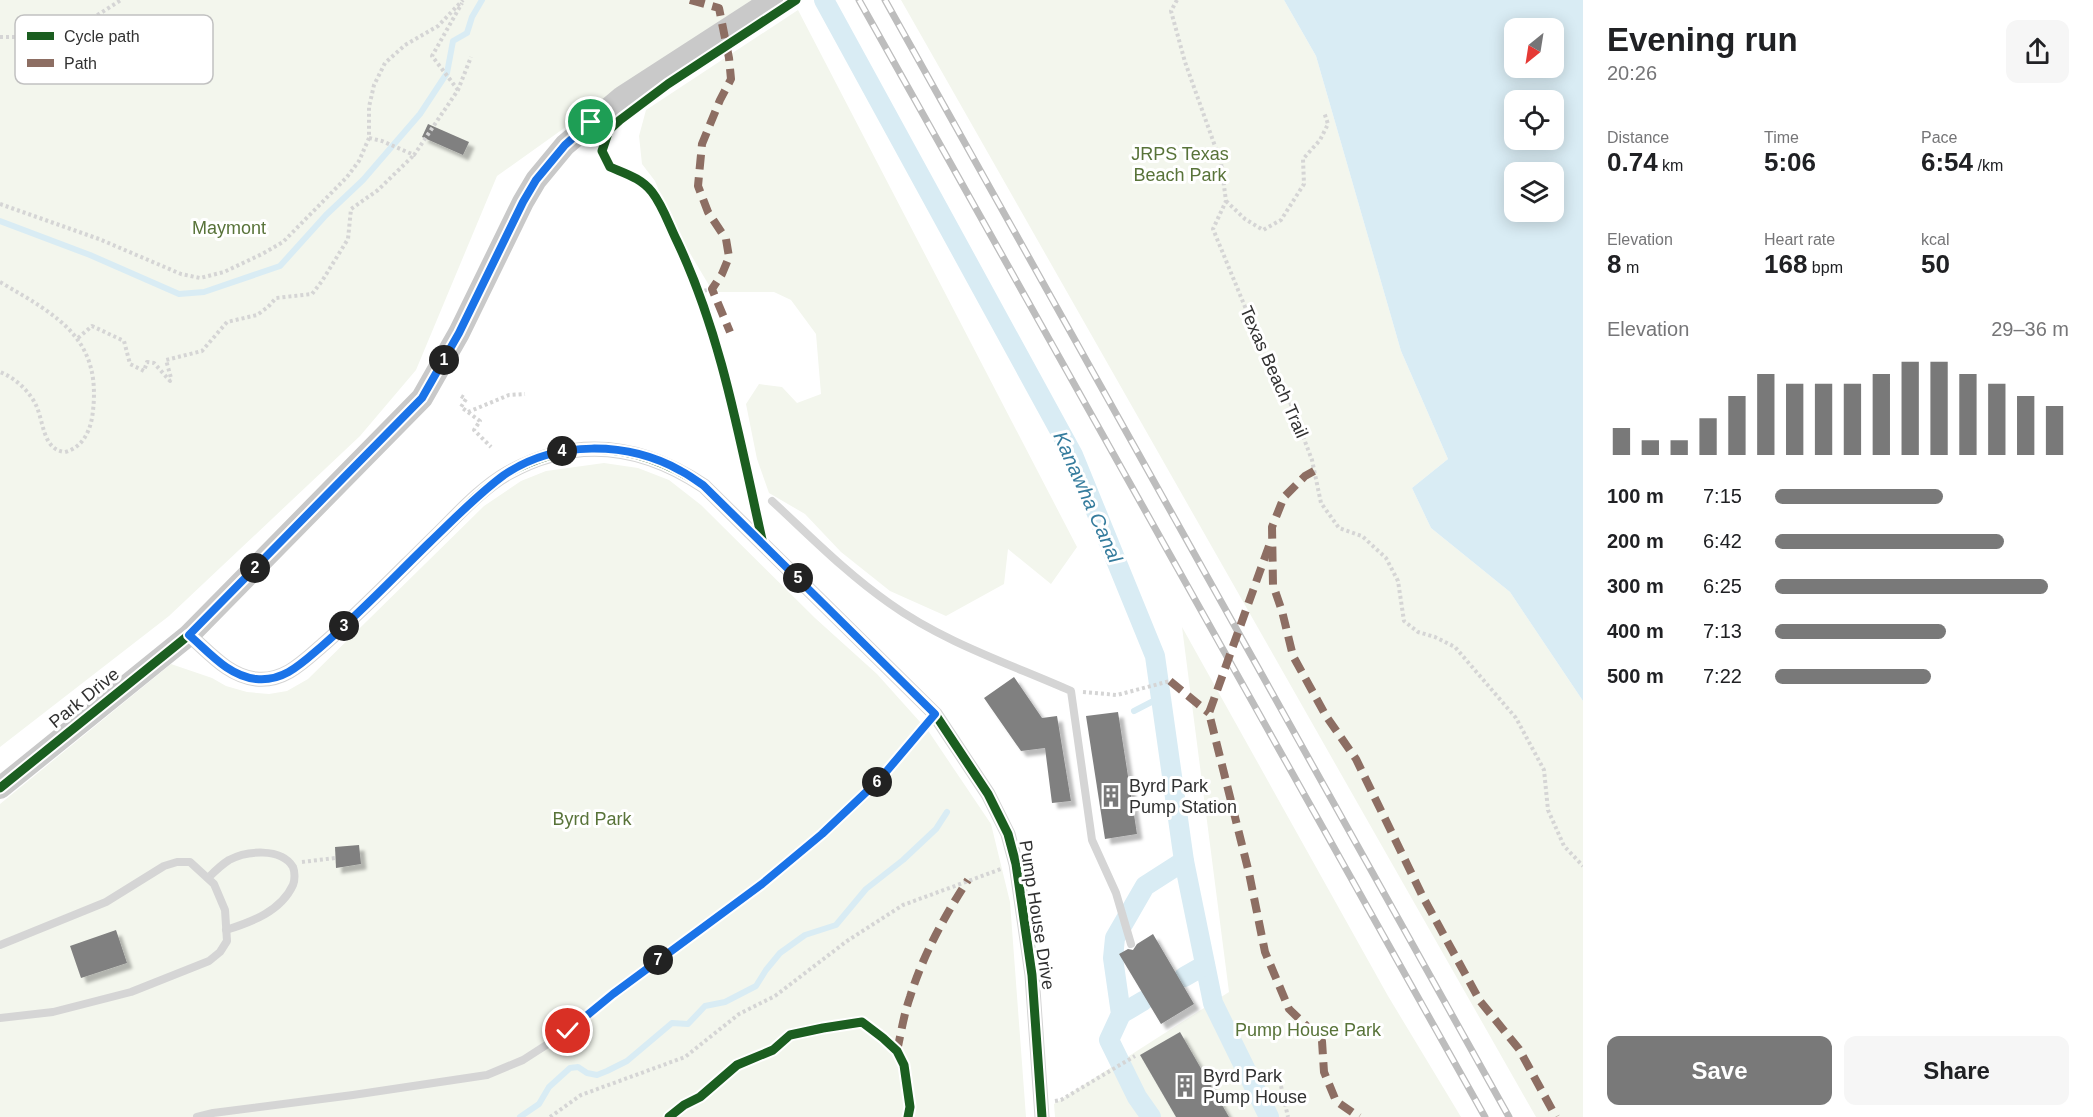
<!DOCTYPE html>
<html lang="en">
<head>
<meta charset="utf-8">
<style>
	body { margin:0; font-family:Arial,sans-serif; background:#f6f6f6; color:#202124; height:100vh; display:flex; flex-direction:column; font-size:22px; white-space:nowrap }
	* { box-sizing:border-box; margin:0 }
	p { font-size:20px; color:#757577 }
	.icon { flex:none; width:33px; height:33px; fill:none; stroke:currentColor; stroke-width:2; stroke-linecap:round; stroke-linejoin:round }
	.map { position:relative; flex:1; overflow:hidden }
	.drawer { display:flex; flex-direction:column; background:#fff; width:510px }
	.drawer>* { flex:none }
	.needle { width:39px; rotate:210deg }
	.fabs { position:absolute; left:1504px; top:18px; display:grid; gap:12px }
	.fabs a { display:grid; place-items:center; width:60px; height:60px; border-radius:12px; background:#fff; box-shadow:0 3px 15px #0003; font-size:30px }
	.pin { position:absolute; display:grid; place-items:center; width:51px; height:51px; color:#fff; margin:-26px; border:3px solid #fff; border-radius:50%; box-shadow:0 2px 6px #0007 }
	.km { position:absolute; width:30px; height:30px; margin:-15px; border-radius:50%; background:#222; color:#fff; font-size:16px; line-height:30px; text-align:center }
	.round { display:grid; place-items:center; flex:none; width:63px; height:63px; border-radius:12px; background:#f6f6f6 }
	.head { display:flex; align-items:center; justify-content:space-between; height:102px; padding:0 24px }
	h1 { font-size:33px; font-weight:700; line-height:45px }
	.stats { display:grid; grid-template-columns:repeat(3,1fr); gap:9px; height:102px; padding:6px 24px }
	.stats div { display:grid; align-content:center }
	.stats b { font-size:26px; font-weight:700 }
	.stats small { font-size:16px; font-weight:400 }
	.stats p { font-size:16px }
	.chart { height:168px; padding:12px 24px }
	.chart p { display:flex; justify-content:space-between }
	.chart svg { width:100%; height:108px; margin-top:6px; stroke:#797979; stroke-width:6 }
	.action { display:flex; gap:12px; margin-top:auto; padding:12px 24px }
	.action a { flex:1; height:69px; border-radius:12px; background:#797979; color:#fff; font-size:24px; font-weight:700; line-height:69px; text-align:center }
	.action a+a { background:#f6f6f6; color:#202124 }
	ul { padding:0 24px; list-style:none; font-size:20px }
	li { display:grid; grid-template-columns:96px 72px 1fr; align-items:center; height:45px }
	li i { height:15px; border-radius:8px; background:#797979 }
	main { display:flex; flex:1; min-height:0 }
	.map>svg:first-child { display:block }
</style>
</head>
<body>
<main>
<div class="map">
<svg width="1583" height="1117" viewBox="0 0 1583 1117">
	<defs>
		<filter id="shadow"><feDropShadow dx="5.5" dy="5.5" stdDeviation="1.5" flood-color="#0004"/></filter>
	</defs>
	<rect width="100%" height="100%" fill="#fff"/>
	<g fill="#f3f6ed">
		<polygon points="0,0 768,0 626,84 497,176 416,370 360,436 169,616 0,747"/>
		<polygon points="901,0 1284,0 1316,56 1401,351 1448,459 1412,488 1431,528 1510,592 1583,701 1583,1117 1536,1117"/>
		<polygon points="798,10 1077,547 1051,584 1008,549 1004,584 946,616 890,591 841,552 805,514 769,493 757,459 746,404 759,384 782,387 797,403 821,394 816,334 791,300 774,292 713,292 672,223 655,181 642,164 639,136 646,110"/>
		<polygon points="604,463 638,468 669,480 701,505 815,618 877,674 929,732 991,824 1010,902 1026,1117 0,1117 0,804 171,664 212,678 226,686 247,692 269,694 287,691 308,679 484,506 521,481 546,471"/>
		<polygon points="1182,627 1388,996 1461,1117 1055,1117 1054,1104 1229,992"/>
	</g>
	<path fill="#d9ecf4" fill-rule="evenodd" d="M 1284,0 L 1583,0 L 1583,701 L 1510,592 L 1431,528 L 1412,488 L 1448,459 L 1401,351 L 1316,56 ZM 1515,28 L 1554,28 L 1554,68 L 1515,68 ZM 1515,100 L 1554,100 L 1554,140 L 1515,140 ZM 1515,172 L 1554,172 L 1554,212 L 1515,212 Z"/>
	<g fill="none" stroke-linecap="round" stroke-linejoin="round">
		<g stroke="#d9ecf4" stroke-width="6">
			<polyline points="0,221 90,255 179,294 204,292 280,266 326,215 363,180 420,114 447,73 453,41 467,33 472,17 482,0"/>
			<polyline points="1134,711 1161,697"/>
			<polyline points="520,1117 539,1104 549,1087 570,1068 578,1067 587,1073 597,1075 607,1071 627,1061 672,1023 688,1024 705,1006 725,1002 756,986 766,970 780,953 805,935 836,925 866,889 903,860 936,829 947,812"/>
		</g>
		<g stroke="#d9ecf4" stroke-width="20">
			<polyline points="824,0 1073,455 1155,656 1184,861 1145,886 1115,938 1113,958 1121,1014 1109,1040 1137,1097 1151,1117"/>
			<polyline points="1184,861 1213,1003 1269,1117"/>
			<polyline points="1184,977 1205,965"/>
			<polyline points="1121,1014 1143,1001"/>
		</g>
	</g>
	<g fill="#808080" filter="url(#shadow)">
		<polygon points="428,124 469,142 463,155 422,137"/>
		<polygon points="1014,677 1042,718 1057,716 1071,801 1052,803 1045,748 1021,751 984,698"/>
		<polygon points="1118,712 1137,834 1105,839 1086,716"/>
		<polygon points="359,845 361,864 336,868 335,847"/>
		<polygon points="116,930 127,963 81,978 70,946"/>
		<polygon points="1153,934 1194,1004 1161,1024 1119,954 1128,949 1133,950 1137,944"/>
		<polygon points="1180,1032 1229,1117 1176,1117 1140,1055"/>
	</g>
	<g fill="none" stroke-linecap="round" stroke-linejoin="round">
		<g stroke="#d5d5d5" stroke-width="4" stroke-dasharray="3 3" stroke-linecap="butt">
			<polyline points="1177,0 1171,11 1185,62 1221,163 1226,201 1213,229 1257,336 1290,402 1312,460 1321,503 1339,528 1362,536 1386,558 1398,581 1404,621 1418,632 1435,637 1455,647 1516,718 1544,770 1548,810 1564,846 1583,866"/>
			<polyline points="0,37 19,37 74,30 121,0"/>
			<polyline points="458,90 432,56 462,3"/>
			<polyline points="369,138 382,141 414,155 458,90 471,57"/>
			<polyline points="1226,201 1245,219 1263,230 1281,220 1304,184 1303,159 1320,140 1328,124 1324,112"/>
			<polyline points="0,204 99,239 181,274 200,278 224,272 262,254 283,242 347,177 359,161 369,138 369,107 374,85 385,63 405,45 438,26 463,0"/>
			<path d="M 0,282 C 60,317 104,340 92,418 C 89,434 81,448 65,452 C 42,450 44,420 35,403 C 27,389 15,378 0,372"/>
			<polyline points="698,292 712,289"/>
			<polyline points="78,338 92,326 124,341 130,364 144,371 147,362 154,363 170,381 171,378 166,360 202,351 227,322 257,315 268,307 276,298 312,294 322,281 348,239 351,209 378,190 414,155"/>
			<polyline points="461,396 466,399 461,407 480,421 474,430 491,447"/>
			<polyline points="468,412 509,395 525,394"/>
			<polyline points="1083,692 1117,695 1170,681"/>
			<polyline points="302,862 335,858"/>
			<polyline points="1281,1086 1288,1117"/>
			<polyline points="1055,1101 1061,1100 1135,1056"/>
			<polyline points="550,1117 581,1095 685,1057 739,1014 775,996 847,941 903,905 1001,869"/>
		</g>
		<g stroke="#d5d5d5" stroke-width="8">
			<path d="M 772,501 C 810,536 846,573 889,603 C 943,642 1010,664 1071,691 L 1092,840 L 1116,893 L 1131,944"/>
			<path d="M 208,878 C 215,871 221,865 229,860 C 246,851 281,847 293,867 C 295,872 295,880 293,885 C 281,911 252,922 226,930"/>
			<polyline points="0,945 106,902 164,866 177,862 190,862 214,884 225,910 227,941 220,952 209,961 131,992 53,1012 0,1018"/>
			<polyline points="197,1117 213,1113 353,1095 487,1075 523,1060 568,1031 613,994 762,884 822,834 880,779 935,714"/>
		</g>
		<path stroke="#d5d5d5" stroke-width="15" d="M 189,635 C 209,652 228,676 256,679 C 285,682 304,661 325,643 C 365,608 402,569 440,532 C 460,512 483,487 508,473 C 576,435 641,444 704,486 L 935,714 L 988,794 L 1008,834 L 1016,864 L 1032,975 L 1042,1117"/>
		<polyline stroke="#c9c9c9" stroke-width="22" points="0,788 189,635 422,398 459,333 523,202 536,180 565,145 622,97 772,0"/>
		<g stroke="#bdbdbd" stroke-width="7">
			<g id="rail">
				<polyline points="859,0 1485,1117"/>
				<polyline points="885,0 1509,1117"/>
			</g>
		</g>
		<use href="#rail" stroke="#fff" stroke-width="4.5" stroke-dasharray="14" stroke-linecap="butt"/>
		<g stroke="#8d6e63" stroke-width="8" stroke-dasharray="15 8" stroke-linecap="butt">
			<polyline points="690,0 719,8 729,58 731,79 720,100 702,144 698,186 708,212 726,239 729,257 722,274 712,289 730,332"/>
			<polyline points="1314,471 1305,476 1284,497 1272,527 1273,585 1282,611 1293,656 1326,716 1356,759 1423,897 1480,1001 1519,1049 1556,1117"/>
			<polyline points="1269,546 1209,713 1249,873 1265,952 1289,1009 1322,1041 1324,1072 1336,1101 1359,1117"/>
			<polyline points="1170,681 1209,713"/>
			<path d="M 897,1051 C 901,1033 904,1014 910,997 C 923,955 944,917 968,880"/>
		</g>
		<g stroke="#fff" stroke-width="13">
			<g id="cycleway">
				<path d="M 763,544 C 740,442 722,336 677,241 C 669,225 663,206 652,192 C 641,178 626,174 610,167 L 602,151 L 609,130 L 620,120 L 668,84 L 796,0"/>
				<path d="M 0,788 L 189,635 C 209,652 228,676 256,679 C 285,682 304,661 325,643 C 365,608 402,569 440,532 C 460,512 483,487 508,473 C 576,435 641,444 704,486 L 935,714 L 988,794 L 1008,834 L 1016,864 L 1032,975 L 1042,1117"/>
				<polyline points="669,1117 684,1105 700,1097 737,1065 773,1050 790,1035 823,1028 862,1022 883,1038 897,1051 904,1065 910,1107 908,1117"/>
			</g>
		</g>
		<use href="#cycleway" stroke="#1b5e20" stroke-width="9"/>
	</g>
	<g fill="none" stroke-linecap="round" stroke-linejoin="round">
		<g stroke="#fff" stroke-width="12">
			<path id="route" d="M 568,1031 L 613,994 L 762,884 L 822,834 L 880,779 L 935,714 L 704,486 C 697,481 689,475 681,471 C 628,441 555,440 504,475 C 477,495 454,519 430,542 C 394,577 360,613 322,646 C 302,663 284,682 256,679 C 228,676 209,652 189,635 L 422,398 L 459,333 L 523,202 L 536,180 L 565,145 L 591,122"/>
		</g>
		<use href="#route" stroke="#1a73e8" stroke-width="8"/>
	</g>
	<defs>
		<g id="building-bare" transform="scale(1.8)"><path d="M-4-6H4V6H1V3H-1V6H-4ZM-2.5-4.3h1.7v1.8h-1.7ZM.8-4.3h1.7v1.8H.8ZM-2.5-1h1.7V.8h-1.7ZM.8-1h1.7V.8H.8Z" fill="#797979" stroke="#fff" stroke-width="2.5" paint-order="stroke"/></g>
	</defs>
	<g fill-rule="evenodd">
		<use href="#building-bare" x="1111" y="796"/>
		<use href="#building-bare" x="1185" y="1086"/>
	</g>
	<g text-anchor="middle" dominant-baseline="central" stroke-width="6" stroke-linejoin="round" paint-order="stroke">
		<g font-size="18" fill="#587339" stroke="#fff">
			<text x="1180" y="154">JRPS Texas<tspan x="1180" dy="21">Beach Park</tspan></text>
			<text x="229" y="228">Maymont</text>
			<text x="592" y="819">Byrd Park</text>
			<text x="1308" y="1030">Pump House Park</text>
		</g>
		<g font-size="18" fill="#313131" stroke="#fff">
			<text transform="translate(1274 372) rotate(66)">Texas Beach Trail</text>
			<text transform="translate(84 698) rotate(-39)">Park Drive</text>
			<text transform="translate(1037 915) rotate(81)">Pump House Drive</text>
		</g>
		<g font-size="18" fill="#313131" stroke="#fff" text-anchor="start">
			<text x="1129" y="786">Byrd Park<tspan x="1129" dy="21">Pump Station</tspan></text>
			<text x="1203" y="1076">Byrd Park<tspan x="1203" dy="21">Pump House</tspan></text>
		</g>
		<g font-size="20" font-style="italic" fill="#357c9d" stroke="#fff">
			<text transform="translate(1088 497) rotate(66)">Kanawha Canal</text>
		</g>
	</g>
	<rect x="15" y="15" width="198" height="69" rx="9" fill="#fff" stroke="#c1c1c1" stroke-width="1.5"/>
	<rect x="27" y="32" width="27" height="8" fill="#1b5e20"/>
	<rect x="27" y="59" width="27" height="8" fill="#8d6e63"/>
	<g font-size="16" fill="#313131">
		<text x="64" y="42">Cycle path</text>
		<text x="64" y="69">Path</text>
	</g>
</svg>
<div class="fabs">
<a><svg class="needle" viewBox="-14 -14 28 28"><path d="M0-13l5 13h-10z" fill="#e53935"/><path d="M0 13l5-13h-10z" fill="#757577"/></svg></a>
<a><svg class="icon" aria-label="locate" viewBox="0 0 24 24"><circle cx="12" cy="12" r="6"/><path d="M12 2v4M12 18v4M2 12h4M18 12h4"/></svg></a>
<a><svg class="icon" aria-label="layers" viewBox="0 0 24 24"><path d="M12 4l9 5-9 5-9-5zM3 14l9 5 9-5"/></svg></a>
</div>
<div class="pin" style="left:591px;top:122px;background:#1e9e55"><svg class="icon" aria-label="arrive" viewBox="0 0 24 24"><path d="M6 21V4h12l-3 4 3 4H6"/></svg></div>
<div class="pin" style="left:568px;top:1031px;background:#d93025"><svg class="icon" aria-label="check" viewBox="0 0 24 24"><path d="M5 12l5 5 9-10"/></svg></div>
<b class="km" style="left:444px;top:360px">1</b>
<b class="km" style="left:255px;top:568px">2</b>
<b class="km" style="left:344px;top:626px">3</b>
<b class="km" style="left:562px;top:451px">4</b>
<b class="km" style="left:798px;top:578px">5</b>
<b class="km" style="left:877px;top:782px">6</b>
<b class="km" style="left:658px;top:960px">7</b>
</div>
<section class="drawer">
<div class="head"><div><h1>Evening run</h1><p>20:26</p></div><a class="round"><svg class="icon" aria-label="share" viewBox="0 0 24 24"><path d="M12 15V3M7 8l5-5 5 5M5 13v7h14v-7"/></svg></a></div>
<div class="stats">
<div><p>Distance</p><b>0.74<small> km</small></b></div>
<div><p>Time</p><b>5:06</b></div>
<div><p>Pace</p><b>6:54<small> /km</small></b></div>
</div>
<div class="stats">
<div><p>Elevation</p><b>8<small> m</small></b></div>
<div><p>Heart rate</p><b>168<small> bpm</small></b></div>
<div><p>kcal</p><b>50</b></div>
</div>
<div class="chart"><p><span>Elevation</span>29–36 m</p>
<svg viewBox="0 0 160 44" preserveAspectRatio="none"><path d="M5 44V33M15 44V38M25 44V38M35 44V29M45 44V20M55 44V11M65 44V15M75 44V15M85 44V15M95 44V11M105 44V6M115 44V6M125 44V11M135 44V15M145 44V20M155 44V24"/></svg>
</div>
<ul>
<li><b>100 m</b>7:15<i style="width:57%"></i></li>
<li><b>200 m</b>6:42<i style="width:78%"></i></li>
<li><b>300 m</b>6:25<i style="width:93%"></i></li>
<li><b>400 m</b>7:13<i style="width:58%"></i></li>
<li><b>500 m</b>7:22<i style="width:53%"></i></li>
</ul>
<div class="action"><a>Save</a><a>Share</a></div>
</section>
</main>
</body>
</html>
